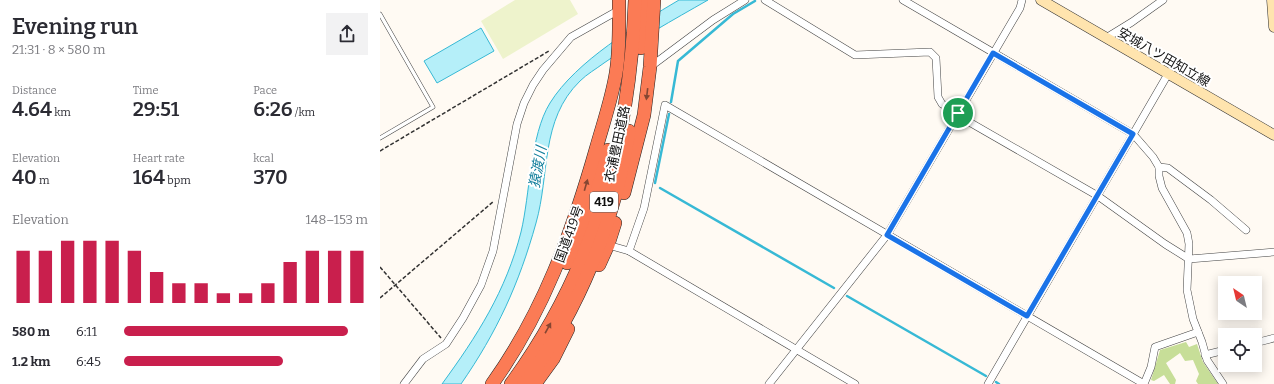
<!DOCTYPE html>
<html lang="en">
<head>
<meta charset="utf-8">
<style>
	body { margin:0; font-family:Bitter,"Noto Sans JP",serif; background:#f2f2f3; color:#2b2b33; height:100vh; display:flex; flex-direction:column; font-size:15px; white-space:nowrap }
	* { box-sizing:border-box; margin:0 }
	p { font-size:13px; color:#7c7c81 }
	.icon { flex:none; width:22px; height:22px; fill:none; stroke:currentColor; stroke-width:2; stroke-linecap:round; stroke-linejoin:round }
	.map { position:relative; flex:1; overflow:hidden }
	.sheet { display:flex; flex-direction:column; background:#fff; width:380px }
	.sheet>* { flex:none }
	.needle { width:26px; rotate:325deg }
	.controls { position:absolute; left:838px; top:276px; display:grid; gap:8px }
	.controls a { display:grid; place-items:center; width:44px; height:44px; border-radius:0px; background:#fff; box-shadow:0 2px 10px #0003; font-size:20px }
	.pin { position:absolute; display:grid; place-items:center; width:34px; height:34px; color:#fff; margin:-17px; border:2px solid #fff; border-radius:50%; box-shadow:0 1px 4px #0007 }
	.round { display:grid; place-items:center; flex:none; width:42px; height:42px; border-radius:0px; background:#f2f2f3 }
	.overview { display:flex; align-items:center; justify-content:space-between; height:68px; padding:0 12px }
	h1 { font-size:22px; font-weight:600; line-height:30px }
	.metrics { display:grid; grid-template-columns:repeat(3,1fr); gap:6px; height:68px; padding:4px 12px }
	.metrics div { display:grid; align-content:center }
	.metrics b { font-size:20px; font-weight:600 }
	.metrics small { font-size:11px; font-weight:400 }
	.metrics p { font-size:11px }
	.chart { height:112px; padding:8px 12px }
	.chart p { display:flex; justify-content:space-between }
	.chart svg { width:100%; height:72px; margin-top:4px; stroke:#c91f4d; stroke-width:6 }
	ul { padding:0 12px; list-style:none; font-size:13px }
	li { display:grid; grid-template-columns:64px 48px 1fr; align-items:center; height:30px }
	li i { height:10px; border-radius:5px; background:#c91f4d }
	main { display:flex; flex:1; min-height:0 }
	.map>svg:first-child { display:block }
</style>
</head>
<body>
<main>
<section class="sheet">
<div class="overview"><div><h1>Evening run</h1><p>21:31 · 8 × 580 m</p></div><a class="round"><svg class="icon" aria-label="share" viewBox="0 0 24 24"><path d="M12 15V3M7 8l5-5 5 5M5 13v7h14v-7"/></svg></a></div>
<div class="metrics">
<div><p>Distance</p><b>4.64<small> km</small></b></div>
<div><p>Time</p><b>29:51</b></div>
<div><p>Pace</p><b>6:26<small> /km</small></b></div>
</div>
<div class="metrics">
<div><p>Elevation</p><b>40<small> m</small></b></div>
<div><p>Heart rate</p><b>164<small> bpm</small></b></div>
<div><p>kcal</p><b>370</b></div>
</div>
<div class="chart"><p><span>Elevation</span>148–153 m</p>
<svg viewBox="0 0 160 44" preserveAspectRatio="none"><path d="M5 44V12M15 44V12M25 44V6M35 44V6M45 44V6M55 44V12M65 44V25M75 44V32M85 44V32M95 44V38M105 44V38M115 44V32M125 44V19M135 44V12M145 44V12M155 44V12"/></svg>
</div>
<ul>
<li><b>580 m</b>6:11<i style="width:92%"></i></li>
<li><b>1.2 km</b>6:45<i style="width:65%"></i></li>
</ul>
</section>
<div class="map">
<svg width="894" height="384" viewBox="0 0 894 384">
	<rect width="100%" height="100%" fill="#fffaf3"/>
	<polygon fill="#c7de98" points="806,342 809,347 817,344 823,362 838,384 818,384 816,381 819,374 813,360 805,361 800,353 786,363 796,380 795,384 790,384 784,375 774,381 771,380 780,350"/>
	<polygon fill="#eef3cc" points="135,0 190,0 198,14 123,59 101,21"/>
	<g fill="#b5eff9" stroke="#37b9d5">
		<path d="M 299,0 L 328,0 C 293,20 257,40 224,63 C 216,69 207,74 200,81 C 160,120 170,174 156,223 C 139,284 117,332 81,384 L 62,384 C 97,336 126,291 141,232 C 150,195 150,135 170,103 C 196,61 257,25 299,0 Z"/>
		<polygon points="101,28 114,51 57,83 44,61"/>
	</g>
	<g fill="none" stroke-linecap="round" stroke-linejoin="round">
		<g stroke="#37b9d5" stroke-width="2.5">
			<polyline points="291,102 298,61 353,14 375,1"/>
			<polyline points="275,183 289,114"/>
			<polyline points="280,188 454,288"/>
			<polyline points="467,296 606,376"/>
			<polyline points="616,382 619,384"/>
		</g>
		<g stroke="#434343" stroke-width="4.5">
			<polyline id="lane" points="0,14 53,107 0,138"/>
		</g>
		<g stroke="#434343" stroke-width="8">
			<g id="street">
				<polyline points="385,0 475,55 550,52 556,58 558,97 562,104 578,113"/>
				<polyline points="523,0 753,134 773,157 779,167 779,176 782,188 807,233 809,244 807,290 813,319 822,342 827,360 843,384"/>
				<polyline points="726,38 752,22 783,0"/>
				<polyline points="270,67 333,20 365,0"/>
				<polyline points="577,115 718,196 785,244 809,259 894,252"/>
				<polyline points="779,167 788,168 831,200 866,230"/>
				<polyline points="228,245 249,251 475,384"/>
				<polyline points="249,251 264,208 285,105 764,384 771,367 775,347 818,332"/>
				<polyline points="875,343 894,338"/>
				<polyline points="825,355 845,350"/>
				<polyline points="24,384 43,359 66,344 83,318 101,285 113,251 137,124 144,103 153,85 163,70 191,37 239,10"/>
				<polyline points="389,384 507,235 640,8 642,0"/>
				<polyline points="608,384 788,74"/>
			</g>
		</g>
		<g stroke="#323232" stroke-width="11">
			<g id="secondary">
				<polyline points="661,0 894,135"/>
				<polyline points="892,0 894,27"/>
			</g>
		</g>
		<g stroke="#212121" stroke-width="14">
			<g id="highway">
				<polyline points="261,48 264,0"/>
				<polyline points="244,193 264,115 270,67 274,0"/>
				<polyline points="187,263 203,231 228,150"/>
				<polyline points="219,265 228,245 235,223"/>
				<polyline points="157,381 173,359 188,329"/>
				<path d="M 112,384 C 163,313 192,233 216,149 C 223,124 232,98 236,73 C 240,49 239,24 239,0"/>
				<path d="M 131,384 C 215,269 250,141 255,0"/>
				<path d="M 144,384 C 198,313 236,219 249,131"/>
			</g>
		</g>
		<g stroke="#323232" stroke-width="1.5" stroke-dasharray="4 2" stroke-linecap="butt">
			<polyline points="0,151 169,51"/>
			<polyline points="0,267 61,338"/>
			<polyline points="0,298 114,201"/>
		</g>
		<use href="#lane" stroke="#fff" stroke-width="3.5"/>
		<use href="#street" stroke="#fff" stroke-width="7"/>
		<use href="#secondary" stroke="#ffe4ae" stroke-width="10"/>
		<use href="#highway" stroke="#fb7b55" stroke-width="13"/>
	</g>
	<defs><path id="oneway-solid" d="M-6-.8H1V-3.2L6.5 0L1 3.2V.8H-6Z"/></defs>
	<g fill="#864632">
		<use href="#oneway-solid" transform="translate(267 94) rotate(97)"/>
		<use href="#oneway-solid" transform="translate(206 185) rotate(-74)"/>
		<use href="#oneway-solid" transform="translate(168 328) rotate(-61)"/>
	</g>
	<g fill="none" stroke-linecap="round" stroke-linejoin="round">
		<g stroke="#fff" stroke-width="8">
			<polygon id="route" points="613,53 753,134 647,316 507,235"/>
		</g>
		<use href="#route" stroke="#1a73e8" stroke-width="5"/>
	</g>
	<g text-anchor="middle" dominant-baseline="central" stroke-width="4" stroke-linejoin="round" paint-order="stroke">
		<rect fill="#fff" stroke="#585858" stroke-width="1" x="210" y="192" width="28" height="20" rx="3"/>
		<g font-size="12" font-weight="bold" fill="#101010">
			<text x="224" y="202">419</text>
		</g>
		<g font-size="13" fill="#101010" stroke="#fff">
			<text transform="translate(784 57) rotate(30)">安城八ツ田知立線</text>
			<text transform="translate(237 144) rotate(-78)">衣浦豊田道路</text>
			<text transform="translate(189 234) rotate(-70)">国道419号</text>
		</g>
		<g font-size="14" font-style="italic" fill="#117e9b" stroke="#fff">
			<text transform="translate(158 167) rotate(-80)">猿渡川</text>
		</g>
	</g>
</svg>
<div class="controls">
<a><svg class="needle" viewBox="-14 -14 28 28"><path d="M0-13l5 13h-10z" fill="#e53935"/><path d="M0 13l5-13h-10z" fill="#7c7c81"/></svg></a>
<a><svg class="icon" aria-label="locate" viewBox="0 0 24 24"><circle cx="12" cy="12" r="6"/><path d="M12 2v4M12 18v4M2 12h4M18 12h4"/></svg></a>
</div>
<div class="pin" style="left:578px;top:113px;background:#1e9e55"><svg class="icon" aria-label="arrive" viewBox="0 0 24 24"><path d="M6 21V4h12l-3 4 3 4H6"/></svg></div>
</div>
</main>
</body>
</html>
